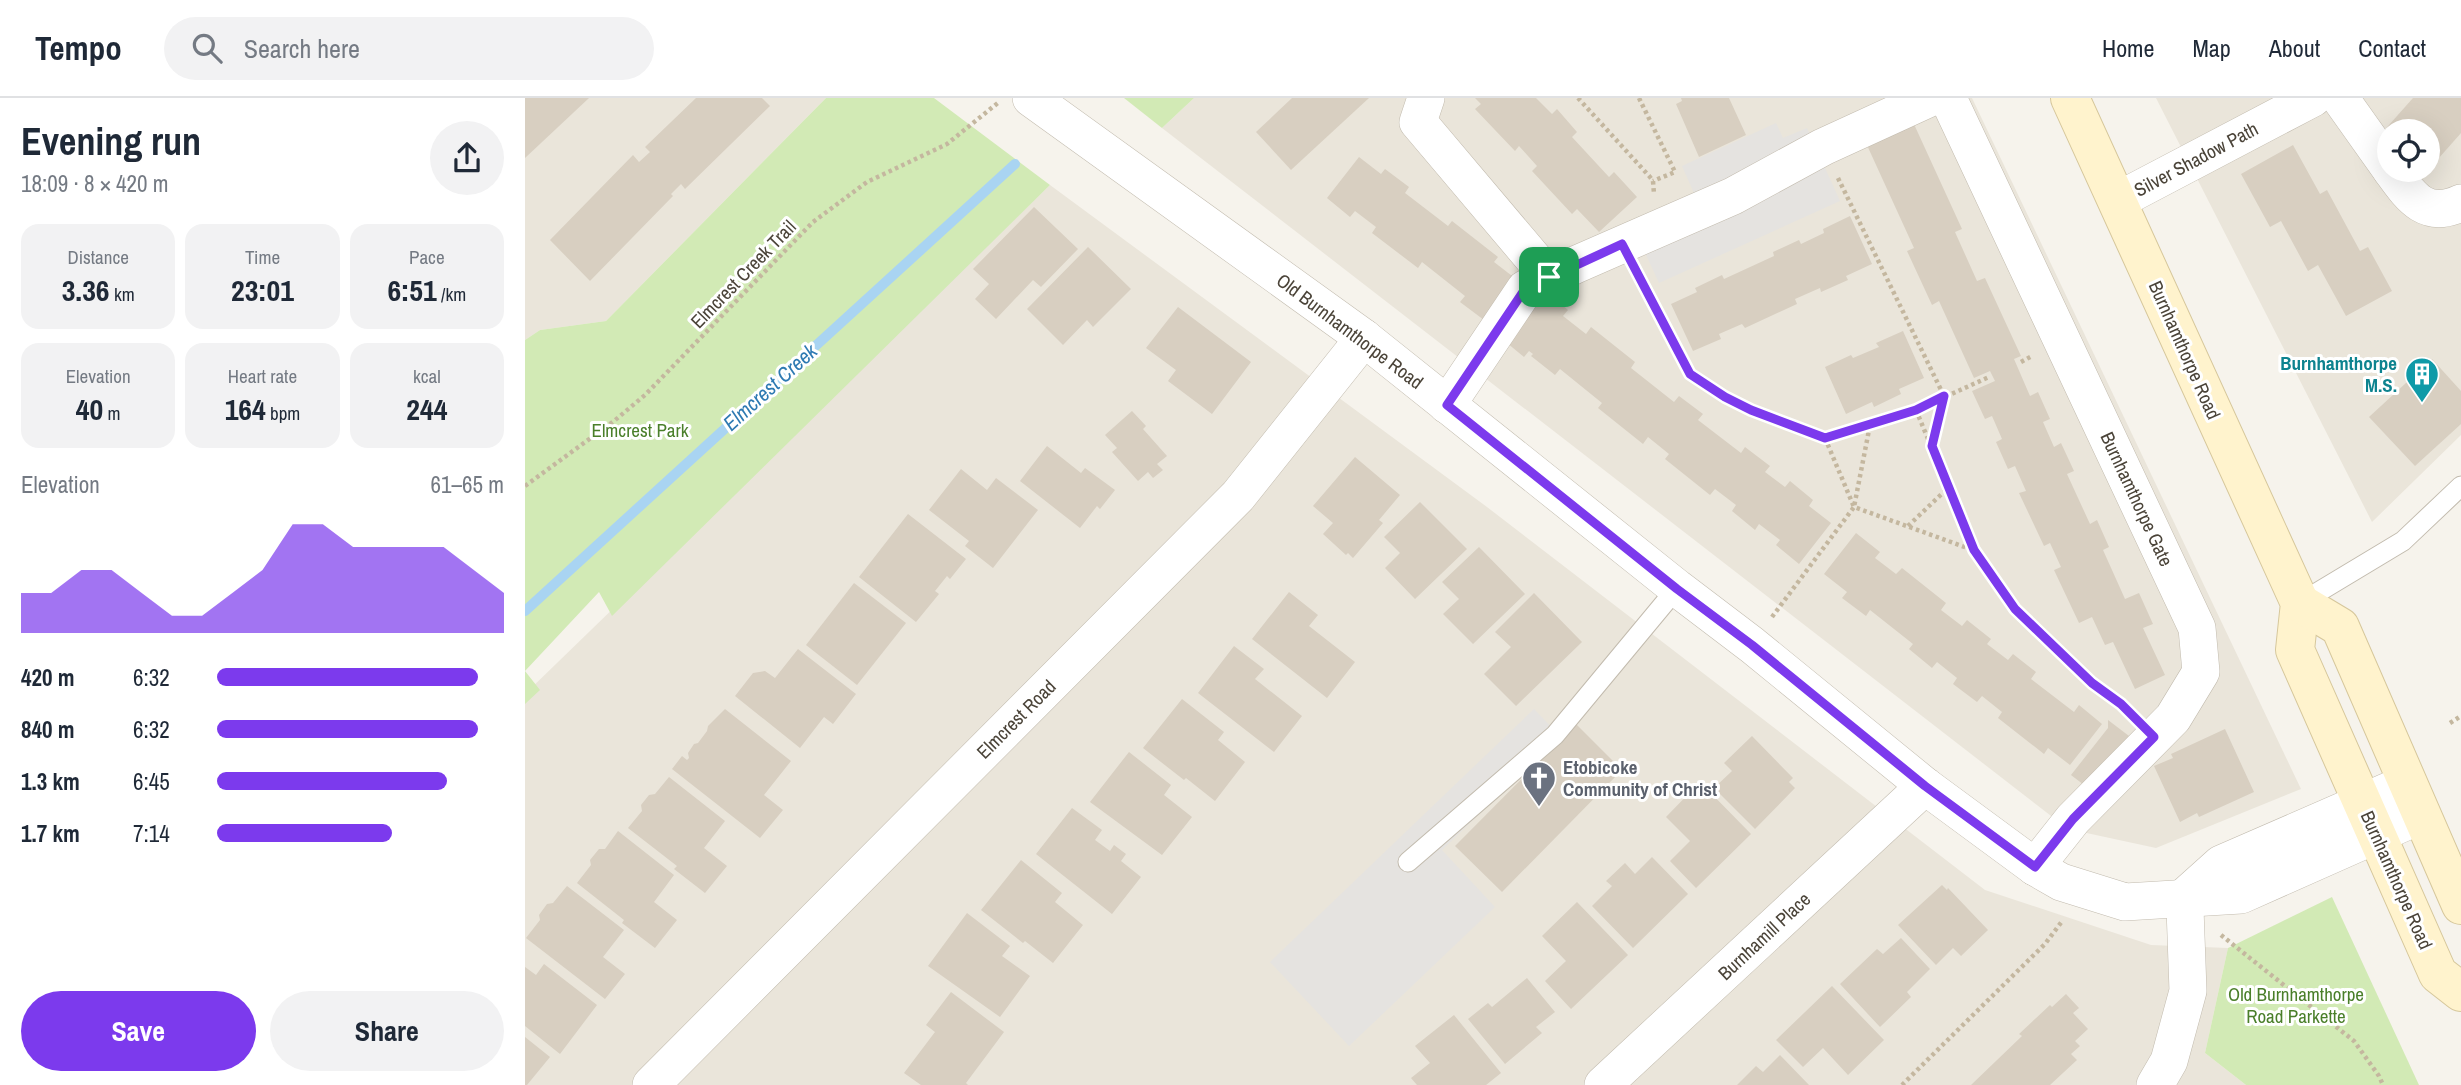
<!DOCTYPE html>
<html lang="en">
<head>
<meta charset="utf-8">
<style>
	body { margin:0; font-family:"Archivo Narrow",sans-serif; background:#f2f2f3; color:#1f2937; height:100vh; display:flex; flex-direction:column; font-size:26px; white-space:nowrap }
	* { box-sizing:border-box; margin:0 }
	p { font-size:23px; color:#747a83 }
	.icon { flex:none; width:38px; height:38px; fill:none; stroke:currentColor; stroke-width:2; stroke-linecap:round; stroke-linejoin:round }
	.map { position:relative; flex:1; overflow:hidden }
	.panel { display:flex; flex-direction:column; background:#fff; width:525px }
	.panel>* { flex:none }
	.fabs { position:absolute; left:1852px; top:21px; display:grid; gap:14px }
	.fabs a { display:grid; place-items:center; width:63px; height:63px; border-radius:50%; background:#fff; box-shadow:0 7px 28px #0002; font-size:35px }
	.pin { position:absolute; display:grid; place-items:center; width:60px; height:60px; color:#fff; margin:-30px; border-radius:14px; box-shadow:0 4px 10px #0006 }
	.round { display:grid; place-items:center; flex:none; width:74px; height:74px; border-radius:37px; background:#f2f2f3 }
	.head { display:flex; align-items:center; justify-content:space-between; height:119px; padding:0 21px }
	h1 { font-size:38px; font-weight:700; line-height:52px }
	.metrics { display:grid; grid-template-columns:repeat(3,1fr); gap:10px; height:119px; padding:7px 21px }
	.metrics div { display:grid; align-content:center; border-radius:18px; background:#f2f2f3; text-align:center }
	.metrics b { font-size:30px; font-weight:700 }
	.metrics small { font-size:19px; font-weight:400 }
	.metrics p { font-size:19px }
	.chart { height:196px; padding:14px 21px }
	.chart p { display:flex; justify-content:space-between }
	.chart svg { width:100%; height:126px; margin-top:7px; fill:#7c3aed; opacity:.7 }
	.primary-button { display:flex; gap:14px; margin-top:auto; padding:14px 21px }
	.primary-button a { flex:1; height:80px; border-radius:42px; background:#7c3aed; color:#fff; font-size:28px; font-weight:700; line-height:80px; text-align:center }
	.primary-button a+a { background:#f2f2f3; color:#1f2937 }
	ul { padding:0 21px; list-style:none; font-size:23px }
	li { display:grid; grid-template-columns:112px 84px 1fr; align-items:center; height:52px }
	li i { height:18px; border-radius:9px; background:#7c3aed }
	header { display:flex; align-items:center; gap:42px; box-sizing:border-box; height:98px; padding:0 35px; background:#fff; border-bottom:2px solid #e0e1e3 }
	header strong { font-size:33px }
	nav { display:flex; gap:38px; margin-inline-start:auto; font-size:24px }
	.search { width:490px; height:63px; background:#f2f2f3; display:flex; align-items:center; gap:18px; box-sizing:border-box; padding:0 24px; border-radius:38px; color:#747a83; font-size:26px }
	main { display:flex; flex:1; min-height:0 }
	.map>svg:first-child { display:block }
</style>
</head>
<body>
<header>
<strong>Tempo</strong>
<div class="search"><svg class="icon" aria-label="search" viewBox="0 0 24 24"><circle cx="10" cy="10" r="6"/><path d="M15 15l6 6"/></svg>Search here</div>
<nav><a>Home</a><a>Map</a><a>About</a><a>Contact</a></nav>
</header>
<main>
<section class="panel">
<div class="head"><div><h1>Evening run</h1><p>18:09 · 8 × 420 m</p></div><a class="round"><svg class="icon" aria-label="share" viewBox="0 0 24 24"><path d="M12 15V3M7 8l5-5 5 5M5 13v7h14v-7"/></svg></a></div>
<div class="metrics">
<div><p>Distance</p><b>3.36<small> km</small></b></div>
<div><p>Time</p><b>23:01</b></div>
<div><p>Pace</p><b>6:51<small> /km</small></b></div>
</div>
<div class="metrics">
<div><p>Elevation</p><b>40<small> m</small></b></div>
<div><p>Heart rate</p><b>164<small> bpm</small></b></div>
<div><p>kcal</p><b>244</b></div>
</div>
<div class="chart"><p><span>Elevation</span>61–65 m</p>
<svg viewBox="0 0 160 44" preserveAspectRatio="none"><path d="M0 44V30L10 30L20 22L30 22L40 30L50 38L60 38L70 30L80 22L90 6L100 6L110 14L120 14L130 14L140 14L150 22L160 30V44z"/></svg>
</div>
<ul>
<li><b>420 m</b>6:32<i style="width:91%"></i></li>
<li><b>840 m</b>6:32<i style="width:91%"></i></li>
<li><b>1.3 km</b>6:45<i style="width:80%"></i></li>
<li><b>1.7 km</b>7:14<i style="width:61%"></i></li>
</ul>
<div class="primary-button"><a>Save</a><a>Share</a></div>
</section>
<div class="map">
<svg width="1936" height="987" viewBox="0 0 1936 987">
	<rect width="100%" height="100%" fill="#f6f3ec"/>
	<g fill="#eae5da" fill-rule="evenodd">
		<polygon points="0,0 301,0 81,223 15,232 0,242"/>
		<polygon points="669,0 1447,0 1776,691 1631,750 1543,731 637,30"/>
		<path d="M 1631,0 L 1936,0 L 1936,337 L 1847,424 ZM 1864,33 L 1902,33 L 1902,72 L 1864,72 Z"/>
		<polygon points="525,87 962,409 1460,792 1626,847 1703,850 1680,955 1721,987 0,987 0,596"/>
	</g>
	<g fill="#d2eab5">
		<polygon points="301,0 409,0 525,87 87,518 74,494 0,573 15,592 0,606 0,242 15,232 81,223"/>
		<polygon points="599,0 669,0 637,30"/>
		<polygon points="1807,799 1894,987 1721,987 1680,955 1703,850"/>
	</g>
	<g fill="#e5e3e0">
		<polygon points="1251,25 1258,40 1282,30 1315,103 1134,185 1106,124 1169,95 1157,68"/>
		<polygon points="1009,611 1035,638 917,752 970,809 824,948 745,864"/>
	</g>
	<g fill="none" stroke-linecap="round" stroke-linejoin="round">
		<polyline stroke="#a9d4f2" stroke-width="10" points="0,513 490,66"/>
	</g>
	<g fill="#d8cfc1">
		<polygon points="0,0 64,0 0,60"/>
		<polygon points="171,0 237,0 245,8 160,91 156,86 146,96 148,98 65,183 25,142 108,57 114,64 125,54 120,49"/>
		<polygon points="767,0 844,0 766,72 731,34"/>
		<polygon points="950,0 1011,0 1027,16 1032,11 1052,34 1047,39 1084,79 1089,74 1112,99 1074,134 1052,111 1047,116 1007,73 1012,68 994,48 990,53 950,11 956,6"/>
		<polygon points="1156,0 1204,0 1221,37 1174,59 1151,6 1157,3"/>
		<polygon points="1888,0 1936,0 1936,35 1898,78 1891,72 1902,72 1902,33 1864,33 1864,43 1856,36"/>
		<polygon points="1388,24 1437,131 1430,134 1452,183 1460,180 1496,258 1489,261 1505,298 1513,294 1525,321 1518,324 1529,349 1536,345 1549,373 1542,376 1565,426 1572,422 1584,449 1578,452 1600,501 1614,495 1628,526 1618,530 1640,577 1610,591 1588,544 1580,547 1567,519 1554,525 1529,472 1536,469 1525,445 1519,448 1494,395 1501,393 1490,368 1483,371 1471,344 1477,341 1467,318 1460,321 1447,293 1470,283 1465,273 1449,280 1414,203 1407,207 1382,153 1389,150 1341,45"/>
		<polygon points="1768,47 1795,96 1802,92 1835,153 1843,149 1867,193 1821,218 1793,167 1783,173 1756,123 1745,129 1716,76"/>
		<polygon points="834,59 856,76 860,71 884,89 880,95 923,128 927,123 973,159 969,164 991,181 959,222 935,204 940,198 897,164 893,170 847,135 851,129 830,113 825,119 802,100"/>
		<polygon points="509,109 553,151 516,189 508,182 471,221 450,201 464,186 448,171"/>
		<polygon points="1325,118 1347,166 1321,178 1323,182 1296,194 1295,190 1270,201 1272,206 1220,230 1217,226 1194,236 1196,241 1168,253 1146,206 1172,194 1170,190 1197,177 1199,181 1249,158 1248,154 1274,142 1276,146 1299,135 1298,131"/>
		<polygon points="563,149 606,191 568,229 562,222 538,247 502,211"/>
		<polygon points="1022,194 1043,212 1038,218 1061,236 1066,229 1110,264 1106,270 1149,304 1154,298 1178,316 1173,322 1216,355 1220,349 1245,368 1240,374 1260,389 1265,383 1288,402 1284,408 1306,425 1274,466 1251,447 1255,442 1234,426 1230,432 1207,413 1211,407 1190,391 1185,397 1140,361 1144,356 1123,339 1118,346 1073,310 1077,305 1035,271 1030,277 1006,258 1008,256 1004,253 999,259 982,245"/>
		<polygon points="653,209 726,264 687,316 643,283 651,272 621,250"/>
		<polygon points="1378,233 1399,280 1374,291 1376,296 1349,309 1347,304 1321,316 1300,269 1326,257 1328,260 1354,249 1351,245"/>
		<polygon points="1907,261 1936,293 1936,326 1890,368 1844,319"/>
		<polygon points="607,313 621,328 618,331 642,358 632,366 638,372 628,380 623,374 613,383 587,354 592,350 580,337"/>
		<polygon points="522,348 556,375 560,370 590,392 575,411 572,408 555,430 495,383"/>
		<polygon points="830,359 875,397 854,422 858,425 828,460 823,455 821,457 798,436 808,425 788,408"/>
		<polygon points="436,371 462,392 471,380 513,412 468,470 440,448 444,443 404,412"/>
		<polygon points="895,404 942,451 890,501 860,470 875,455 859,439"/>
		<polygon points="383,416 441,461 425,481 422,478 410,493 414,496 391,524 334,479"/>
		<polygon points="1331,435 1355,454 1350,460 1371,476 1377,470 1421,505 1416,512 1437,528 1442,522 1466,541 1462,546 1483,562 1488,556 1511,574 1506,581 1549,614 1554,607 1577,626 1545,667 1523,650 1519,656 1473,620 1477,614 1457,598 1452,604 1428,586 1432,580 1412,564 1407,570 1384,551 1388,546 1345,512 1341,518 1317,500 1322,494 1299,476"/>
		<polygon points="954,449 1000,496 948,546 918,516 934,501 917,484"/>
		<polygon points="329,485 381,525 332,587 281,547"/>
		<polygon points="764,494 793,517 784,528 830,564 802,600 727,541"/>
		<polygon points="1009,495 1057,544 991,608 959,576 986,549 970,534"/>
		<polygon points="709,548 739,571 730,581 777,618 749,654 673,595"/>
		<polygon points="273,551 331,596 308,626 299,619 275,650 210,598 228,575 240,573 250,580"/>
		<polygon points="657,601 699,634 693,642 720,664 690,703 661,680 659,682 618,650"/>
		<polygon points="200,611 266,663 239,697 258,712 235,740 147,671 157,658 162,662 164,660 163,655 169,646 173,645 182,633 183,628"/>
		<polygon points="1583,622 1604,638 1563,690 1546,677 1583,630"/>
		<polygon points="1051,626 1097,672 977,794 930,748"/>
		<polygon points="1700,631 1729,694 1674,719 1672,715 1655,724 1629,668 1648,660 1646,656"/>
		<polygon points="1227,638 1268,680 1264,684 1270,690 1230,731 1189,690 1207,673 1199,665"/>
		<polygon points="604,654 646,687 639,697 667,719 637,757 565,704"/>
		<polygon points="144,679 200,723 179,750 202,768 180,795 149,771 152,768 103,730 117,713 116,707 124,697 130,696"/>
		<polygon points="1175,684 1226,736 1171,790 1145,763 1165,743 1141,719"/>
		<polygon points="547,710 577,732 570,742 585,753 589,747 601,756 596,763 616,779 587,816 511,756"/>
		<polygon points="93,733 149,777 129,804 152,822 130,850 97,825 99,822 52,785 66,767 65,762 74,751 80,751"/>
		<polygon points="1127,759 1163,796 1108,850 1067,808 1087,788 1081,783 1100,765 1110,776"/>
		<polygon points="496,762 537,795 530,804 558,827 528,865 500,843 498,845 456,812"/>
		<polygon points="1417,787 1422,792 1423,790 1463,832 1436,858 1428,850 1411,867 1373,827"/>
		<polygon points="42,788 99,832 78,859 100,876 80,901 1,840 15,822 14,817 22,806 28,805"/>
		<polygon points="1052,804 1103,857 1046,911 1020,883 1041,863 1017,838"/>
		<polygon points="442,815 485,848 477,858 505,878 475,919 403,868"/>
		<polygon points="1376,840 1405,871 1382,894 1386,899 1355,929 1315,886 1352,851 1358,856"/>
		<polygon points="19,866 72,907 35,956 0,928 0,869 11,877"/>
		<polygon points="1002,880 1030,914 1011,929 1017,935 980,966 943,921 963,905 967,909"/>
		<polygon points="1307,888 1359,942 1323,977 1298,950 1278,969 1251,942"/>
		<polygon points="426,894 479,934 441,985 443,987 396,987 379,975 410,934 401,927"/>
		<polygon points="1541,896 1554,910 1548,915 1563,931 1550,943 1555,948 1546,956 1552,962 1525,987 1446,987 1497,938 1494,936 1525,907 1527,909"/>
		<polygon points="929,917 976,975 961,987 892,987 886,980 905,965 890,948"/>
		<polygon points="0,939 25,959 2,987 0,987"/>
		<polygon points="1255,957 1284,987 1212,987 1231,968 1238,974"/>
	</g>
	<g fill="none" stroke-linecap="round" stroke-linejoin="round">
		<g stroke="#c2bbae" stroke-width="21">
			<g id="lane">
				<polyline points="1775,505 1878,443 1936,388"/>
				<polyline points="883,764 1030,637 1152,490"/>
			</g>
		</g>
		<g stroke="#c2bbae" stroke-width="38">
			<g id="street">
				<polyline points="506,0 839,240 1152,490 1227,547 1400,688 1510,769 1536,784 1600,804 1716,797 1896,717"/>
				<polyline points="901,0 893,24 1024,179"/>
				<polyline points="1423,0 1672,530 1676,574 1648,620 1548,721 1510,769"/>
				<polyline points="1815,0 1864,69"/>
				<path d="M 1866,72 C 1885,98 1900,122 1936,105"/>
				<polyline points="1592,103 1788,0"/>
				<polyline points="922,307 1000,191 1050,167 1208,98 1298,49 1405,0"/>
				<polyline points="1657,801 1696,766 1882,685"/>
				<polyline points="126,987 713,398 839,240"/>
				<polyline points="1078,987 1400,688"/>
				<polyline points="1630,987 1644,963 1663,893 1660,810 1657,801"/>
			</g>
		</g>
		<g stroke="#d6c79b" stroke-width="40">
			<g id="secondary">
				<polyline points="1545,0 1775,505 1770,552 1913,876 1936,894"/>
				<polyline points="1775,505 1815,529 1936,807"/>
			</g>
		</g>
		<g stroke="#c4b79f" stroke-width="4.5" stroke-dasharray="3.5 3.5" stroke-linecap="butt">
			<polyline points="1053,0 1125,79 1128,83 1129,96"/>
			<polyline points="1114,0 1150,74 1128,83"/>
			<polyline points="1313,80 1419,298 1408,347"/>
			<polyline points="1112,175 1165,276 1200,299 1226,312 1300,340 1391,312 1464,279"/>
			<polyline points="1496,264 1507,258"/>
			<polyline points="1391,312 1449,452 1490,511 1567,585 1606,616"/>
			<polyline points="1300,340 1329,409 1345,327"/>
			<polyline points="0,388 89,323 120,297 288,124 342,84 422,46 474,4"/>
			<polyline points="1383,428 1424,389"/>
			<polyline points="1247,519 1329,409 1448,452"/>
			<polyline points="1925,625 1936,618"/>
			<polyline points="1696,837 1829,943 1854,978 1858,987"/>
			<polyline points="1377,987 1520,846 1538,822"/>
		</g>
		<use href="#lane" stroke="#fff" stroke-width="19"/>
		<use href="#street" stroke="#fff" stroke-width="37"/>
		<use href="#secondary" stroke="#fff3cd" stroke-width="38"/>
	</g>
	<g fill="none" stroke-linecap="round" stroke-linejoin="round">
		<g stroke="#fff" stroke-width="14">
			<polygon id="route" points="1097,146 1165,276 1200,299 1226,312 1300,340 1391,312 1419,298 1407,348 1449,452 1490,511 1567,585 1596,606 1629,639 1548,721 1510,769 1400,688 1227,547 1152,491 922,307 1000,191"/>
		</g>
		<use href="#route" stroke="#7c3aed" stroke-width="9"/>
	</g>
	<defs>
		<g id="building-pin" transform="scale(1.75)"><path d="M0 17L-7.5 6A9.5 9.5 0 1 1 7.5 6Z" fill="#0f9aa8" stroke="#fff"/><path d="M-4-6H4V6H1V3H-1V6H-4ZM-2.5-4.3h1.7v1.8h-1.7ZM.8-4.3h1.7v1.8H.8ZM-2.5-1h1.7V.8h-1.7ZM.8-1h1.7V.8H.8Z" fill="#fff"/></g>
		<g id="church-pin" transform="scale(1.75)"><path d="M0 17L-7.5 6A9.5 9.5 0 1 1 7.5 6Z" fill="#6b7280" stroke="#fff"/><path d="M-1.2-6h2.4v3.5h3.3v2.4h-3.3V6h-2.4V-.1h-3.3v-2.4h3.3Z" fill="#fff"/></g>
	</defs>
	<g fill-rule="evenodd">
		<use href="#building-pin" x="1897" y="276"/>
		<use href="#church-pin" x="1014" y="680"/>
	</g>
	<g text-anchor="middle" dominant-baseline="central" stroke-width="6" stroke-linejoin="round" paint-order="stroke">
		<g font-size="19" fill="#4b4439" stroke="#fff">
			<text transform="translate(1671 61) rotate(-28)">Silver Shadow Path</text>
			<text transform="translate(218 176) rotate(-46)">Elmcrest Creek Trail</text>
			<text transform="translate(825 233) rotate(37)">Old Burnhamthorpe Road</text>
			<text transform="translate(1660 252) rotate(66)">Burnhamthorpe Road</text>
			<text transform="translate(1612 401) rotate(65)">Burnhamthorpe Gate</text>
			<text transform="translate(491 621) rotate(-45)">Elmcrest Road</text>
			<text transform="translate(1872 782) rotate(66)">Burnhamthorpe Road</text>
			<text transform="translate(1239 838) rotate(-43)">Burnhamill Place</text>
		</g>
		<g font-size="19" font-weight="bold" fill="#0d838f" stroke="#fff" text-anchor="end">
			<text x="1872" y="265">Burnhamthorpe<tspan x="1872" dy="22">M.S.</tspan></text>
		</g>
		<g font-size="19" fill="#4a7f2a" stroke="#fff">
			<text x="115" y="332">Elmcrest Park</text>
			<text x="1771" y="896">Old Burnhamthorpe<tspan x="1771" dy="22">Road Parkette</tspan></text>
		</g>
		<g font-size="19" font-weight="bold" fill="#5b616d" stroke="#fff" text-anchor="start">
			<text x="1038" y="669">Etobicoke<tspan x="1038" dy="22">Community of Christ</tspan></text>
		</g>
		<g font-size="21" font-style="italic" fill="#2e7ab2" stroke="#fff">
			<text transform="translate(245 289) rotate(-42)">Elmcrest Creek</text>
		</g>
	</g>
</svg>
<div class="fabs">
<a><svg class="icon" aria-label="locate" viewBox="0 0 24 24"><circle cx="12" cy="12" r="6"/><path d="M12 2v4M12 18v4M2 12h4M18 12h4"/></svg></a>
</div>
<div class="pin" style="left:1024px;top:179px;background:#1e9e55"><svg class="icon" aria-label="arrive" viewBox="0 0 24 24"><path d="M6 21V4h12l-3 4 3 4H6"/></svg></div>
</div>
</main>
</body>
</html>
